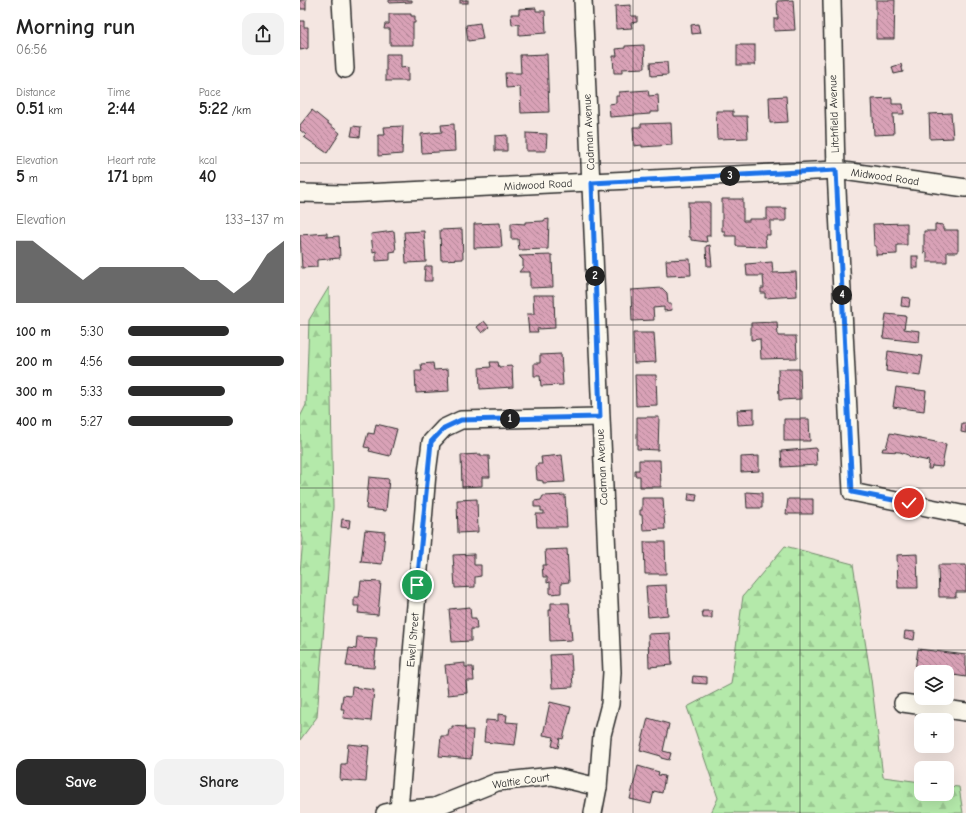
<!DOCTYPE html>
<html lang="en">
<head>
<meta charset="utf-8">
<style>
	body { margin:0; font-family:"Comic Neue",sans-serif; background:#f2f2f2; color:#222; height:100vh; display:flex; flex-direction:column; font-size:15px; white-space:nowrap }
	* { box-sizing:border-box; margin:0 }
	p { font-size:13px; color:#767676 }
	.icon { flex:none; width:22px; height:22px; fill:none; stroke:currentColor; stroke-width:2; stroke-linecap:round; stroke-linejoin:round }
	.map { position:relative; flex:1; overflow:hidden }
	.details { display:flex; flex-direction:column; background:#fff; width:300px }
	.details>* { flex:none }
	.controls { position:absolute; left:614px; top:665px; display:grid; gap:8px }
	.controls a { display:grid; place-items:center; width:40px; height:40px; border-radius:8px; background:#fff; box-shadow:0 4px 16px #0002; font-size:20px }
	.pin { position:absolute; display:grid; place-items:center; width:34px; height:34px; color:#fff; margin:-17px; border:2px solid #fff; border-radius:50%; box-shadow:0 1px 4px #0007 }
	.km { position:absolute; width:20px; height:20px; margin:-10px; border-radius:50%; background:#222; color:#fff; font-size:11px; line-height:20px; text-align:center }
	.round { display:grid; place-items:center; flex:none; width:42px; height:42px; border-radius:12px; background:#f2f2f2 }
	.overview { display:flex; align-items:center; justify-content:space-between; height:68px; padding:0 16px }
	h1 { font-size:22px; font-weight:700; line-height:30px }
	.stats { display:grid; grid-template-columns:repeat(3,1fr); gap:6px; height:68px; padding:4px 16px }
	.stats div { display:grid; align-content:center }
	.stats b { font-size:17px; font-weight:700 }
	.stats small { font-size:11px; font-weight:400 }
	.stats p { font-size:11px }
	.chart { height:112px; padding:8px 16px }
	.chart p { display:flex; justify-content:space-between }
	.chart svg { width:100%; height:72px; margin-top:4px; fill:#2b2b2b; opacity:.7 }
	.action { display:flex; gap:8px; margin-top:auto; padding:8px 16px }
	.action a { flex:1; height:46px; border-radius:12px; background:#2b2b2b; color:#fff; font-size:16px; font-weight:700; line-height:46px; text-align:center }
	.action a+a { background:#f2f2f2; color:#222 }
	ul { padding:0 16px; list-style:none; font-size:13px }
	li { display:grid; grid-template-columns:64px 48px 1fr; align-items:center; height:30px }
	li i { height:10px; border-radius:5px; background:#2b2b2b }
	main { display:flex; flex:1; min-height:0 }
	.map>svg:first-child { display:block }
</style>
</head>
<body>
<main>
<section class="details">
<div class="overview"><div><h1>Morning run</h1><p>06:56</p></div><a class="round"><svg class="icon" aria-label="share" viewBox="0 0 24 24"><path d="M12 15V3M7 8l5-5 5 5M5 13v7h14v-7"/></svg></a></div>
<div class="stats">
<div><p>Distance</p><b>0.51<small> km</small></b></div>
<div><p>Time</p><b>2:44</b></div>
<div><p>Pace</p><b>5:22<small> /km</small></b></div>
</div>
<div class="stats">
<div><p>Elevation</p><b>5<small> m</small></b></div>
<div><p>Heart rate</p><b>171<small> bpm</small></b></div>
<div><p>kcal</p><b>40</b></div>
</div>
<div class="chart"><p><span>Elevation</span>133–137 m</p>
<svg viewBox="0 0 160 44" preserveAspectRatio="none"><path d="M0 44V6L10 6L20 14L30 22L40 30L50 22L60 22L70 22L80 22L90 22L100 22L110 30L120 30L130 38L140 30L150 14L160 6V44z"/></svg>
</div>
<ul>
<li><b>100 m</b>5:30<i style="width:65%"></i></li>
<li><b>200 m</b>4:56<i style="width:100%"></i></li>
<li><b>300 m</b>5:33<i style="width:62%"></i></li>
<li><b>400 m</b>5:27<i style="width:67%"></i></li>
</ul>
<div class="action"><a>Save</a><a>Share</a></div>
</section>
<div class="map">
<svg width="666" height="813" viewBox="0 0 666 813">
	<defs>
		<pattern id="forest-firs" width="22" height="20" patternUnits="userSpaceOnUse"><rect width="22" height="20" fill="#b4e9aa"/><path d="M5 1l3.5 6h-7zM16 11l3.5 6h-7z" fill="#9bc892"/></pattern>
		<pattern id="building-back-hatch" width="6" height="6" patternUnits="userSpaceOnUse"><rect width="6" height="6" fill="#d9a2b7"/><path d="M-1 5l2 2M0 0l6 6M5-1l2 2" fill="none" stroke="#b08495"/></pattern>
	</defs>
	<rect width="100%" height="100%" fill="#f4e6e1"/>
	<filter id="ink" filterUnits="userSpaceOnUse"><feTurbulence type="fractalNoise" baseFrequency=".025" numOctaves="2"/><feDisplacementMap in="SourceGraphic" scale="8" xChannelSelector="R" yChannelSelector="G"/><feConvolveMatrix kernelMatrix="1 2 1 2 8 2 1 2 1" color-interpolation-filters="sRGB"/></filter>
	<g filter="url(#ink)">
		<g fill="url(#forest-firs)" stroke="#708a6a">
			<polygon points="29,287 33,507 17,717 0,740 0,573 3,539 0,523 0,417 6,405 9,320"/>
			<polygon points="485,546 553,564 571,679 583,777 621,782 621,794 647,794 647,786 659,787 663,813 411,813 418,798 387,707 431,684 443,596"/>
		</g>
		<g fill="url(#building-back-hatch)" stroke="#2b2b2b">
			<rect x="0" y="0" width="6" height="9"/>
			<polygon points="89,0 112,0 112,2 89,3"/>
			<rect x="160" y="0" width="8" height="3"/>
			<polygon points="493,0 495,30 474,31 474,19 478,19 477,1"/>
			<polygon points="576,0 595,0 594,39 576,39"/>
			<polygon points="331,5 331,16 337,16 337,22 331,23 332,28 316,29 315,6"/>
			<polygon points="236,8 236,11 245,11 246,33 219,35 219,24 212,25 211,14 219,14 219,9"/>
			<polygon points="89,14 111,14 111,16 115,16 115,23 113,23 113,45 90,45 90,29 84,29 85,24 89,24"/>
			<polygon points="0,21 4,21 4,27 8,27 8,48 6,49 0,50"/>
			<polygon points="180,23 183,39 168,41 166,25"/>
			<polygon points="398,24 400,33 392,34 391,25"/>
			<polygon points="344,45 345,68 322,69 322,73 314,73 313,56 317,56 316,49 325,48 325,46"/>
			<rect x="437" y="45" width="18" height="20"/>
			<polygon points="86,54 101,54 101,68 108,67 108,81 86,81"/>
			<polygon points="247,54 249,112 221,113 220,87 206,88 205,73 221,73 220,55"/>
			<polygon points="367,62 368,75 351,76 350,63"/>
			<polygon points="601,64 603,72 594,74 592,67"/>
			<polygon points="348,90 349,96 358,95 359,112 350,112 350,114 310,117 309,104 316,103 316,96 319,96 319,92"/>
			<polygon points="486,96 488,122 470,123 469,97"/>
			<polygon points="592,98 592,104 603,104 604,114 593,114 594,134 574,135 572,99"/>
			<polygon points="12,110 40,133 27,153 4,137 6,135 0,130 0,125"/>
			<polygon points="416,111 433,111 433,116 447,116 448,138 417,139"/>
			<polygon points="651,113 653,138 630,139 629,114"/>
			<polygon points="371,123 372,145 342,147 342,145 334,146 333,127 341,127 341,124"/>
			<polygon points="154,124 155,151 122,153 121,134 142,132 141,125"/>
			<polygon points="53,126 61,127 60,137 51,136"/>
			<polygon points="103,126 102,154 78,156 78,135 85,135 84,127"/>
			<polygon points="226,133 247,134 246,151 226,151"/>
			<polygon points="207,135 207,151 195,151 195,136"/>
			<polygon points="422,199 443,199 443,221 449,221 449,219 467,219 467,208 486,208 486,221 470,221 470,235 465,235 466,247 436,246 436,236 425,236 425,231 422,231"/>
			<polygon points="388,202 410,202 410,236 406,236 407,242 391,240 391,237 389,237"/>
			<polygon points="249,219 248,249 219,250 218,239 211,239 211,223 225,224 225,222 244,221 244,220"/>
			<polygon points="200,223 202,247 174,248 174,224"/>
			<polygon points="607,223 607,245 597,245 597,254 576,255 576,246 574,246 573,224"/>
			<polygon points="635,224 643,225 643,230 658,230 658,252 647,252 647,262 627,262 627,252 624,253 624,231 635,231"/>
			<polygon points="162,229 163,259 141,260 140,230"/>
			<polygon points="94,231 96,251 90,252 90,260 76,261 76,251 73,252 71,234"/>
			<polygon points="124,231 126,262 106,263 104,232"/>
			<polygon points="27,233 27,237 39,236 40,258 17,260 17,267 2,268 0,235"/>
			<polygon points="410,245 412,266 407,266 406,246"/>
			<polygon points="252,255 253,287 230,288 230,272 219,272 223,267 223,260 219,256"/>
			<rect x="612" y="256" width="6" height="12"/>
			<polygon points="390,259 391,275 367,276 366,260"/>
			<polygon points="472,262 473,273 496,272 497,296 465,298 465,293 461,293 461,288 464,288 463,276 447,276 446,264"/>
			<polygon points="125,266 132,266 132,281 124,281"/>
			<polygon points="362,288 367,293 368,304 371,304 372,310 364,311 364,307 353,308 354,320 332,321 331,290"/>
			<polygon points="233,295 254,295 255,328 237,329 238,332 229,332 227,314 234,314"/>
			<polygon points="602,297 610,298 609,307 601,306"/>
			<polygon points="586,314 606,316 604,329 620,331 619,342 583,338"/>
			<polygon points="184,321 189,327 182,333 177,327"/>
			<polygon points="477,322 478,336 496,336 497,358 461,359 460,339 451,340 451,323"/>
			<polygon points="333,333 354,333 356,362 334,363"/>
			<polygon points="588,351 623,356 620,376 586,371"/>
			<polygon points="261,354 263,385 241,386 240,376 234,376 234,363 240,363 240,355"/>
			<polygon points="190,362 198,362 199,367 212,366 213,387 180,389 179,368 191,367"/>
			<polygon points="133,363 134,370 148,369 149,391 116,393 115,371 122,371 121,364"/>
			<polygon points="478,369 500,369 501,399 479,400"/>
			<polygon points="335,375 356,375 357,405 336,406"/>
			<polygon points="596,387 626,391 624,411 593,407"/>
			<polygon points="454,409 454,424 438,425 437,410"/>
			<polygon points="337,417 359,417 358,450 337,449"/>
			<polygon points="484,419 509,419 510,441 484,441"/>
			<polygon points="662,423 666,423 666,433 661,432"/>
			<polygon points="76,424 97,429 90,456 69,451 70,448 64,447 68,433 74,434"/>
			<polygon points="590,433 646,444 642,467 632,466 631,469 628,469 629,461 610,457 608,455 600,452 582,451 583,448 586,448"/>
			<polygon points="516,448 517,465 482,467 481,451"/>
			<polygon points="181,454 181,456 189,456 190,477 182,477 182,486 162,487 161,455"/>
			<polygon points="262,455 265,482 243,483 243,481 237,480 236,467 238,464 242,464 241,457"/>
			<polygon points="459,456 459,471 441,472 441,457"/>
			<polygon points="339,460 360,460 361,487 340,487 340,476 335,476 335,470 339,470"/>
			<polygon points="69,477 89,479 86,511 66,509"/>
			<polygon points="446,492 462,493 462,508 447,508"/>
			<polygon points="389,493 397,494 396,501 388,500"/>
			<polygon points="265,495 267,527 237,527 236,514 244,514 244,511 241,511 241,507 234,507 234,501 241,500 243,496"/>
			<polygon points="342,498 363,498 365,529 343,530 342,515 340,515 340,510 342,510"/>
			<polygon points="177,499 178,532 158,533 157,500"/>
			<polygon points="488,499 513,499 513,514 486,514"/>
			<polygon points="42,519 50,520 49,528 41,527"/>
			<polygon points="65,530 85,532 82,564 61,562"/>
			<polygon points="344,542 365,542 366,574 345,574"/>
			<polygon points="267,549 269,582 261,583 261,593 250,594 250,582 247,583 247,577 243,577 242,565 246,565 245,550"/>
			<polygon points="174,554 174,565 181,565 181,576 175,577 175,587 155,588 153,555"/>
			<polygon points="617,554 618,588 598,588 597,555"/>
			<polygon points="638,565 666,565 666,592 656,592 656,597 639,597"/>
			<polygon points="61,581 81,582 78,615 58,613 59,606 54,606 54,597 59,597"/>
			<polygon points="366,585 368,615 348,617 346,586"/>
			<polygon points="251,603 269,603 272,640 250,641 249,610 251,610"/>
			<polygon points="170,607 171,618 176,618 177,629 171,629 171,641 152,642 149,609"/>
			<polygon points="402,611 412,611 412,618 403,618"/>
			<polygon points="605,631 615,632 614,640 604,638"/>
			<polygon points="370,633 372,665 349,667 348,634"/>
			<polygon points="57,637 77,638 74,668 46,666 49,648 56,649"/>
			<polygon points="618,649 666,655 666,677 647,674 647,672 615,670"/>
			<polygon points="271,654 273,687 252,688 250,655"/>
			<polygon points="165,663 165,667 173,667 174,681 166,681 167,693 148,695 145,665"/>
			<polygon points="393,676 407,677 407,684 392,683"/>
			<polygon points="52,687 74,690 71,721 43,718 44,709 41,709 43,695 51,696"/>
			<polygon points="250,702 271,707 263,739 260,738 258,748 252,746 254,737 243,735"/>
			<polygon points="198,714 207,715 206,722 218,723 215,745 184,742 186,720 198,721"/>
			<polygon points="348,718 369,724 363,751 371,753 369,760 361,758 361,756 340,750"/>
			<polygon points="152,726 165,727 165,730 173,730 171,759 139,756 141,736 148,736 149,729 152,729"/>
			<polygon points="48,744 69,746 66,782 40,780 41,764 46,764"/>
			<polygon points="338,766 359,772 358,775 365,776 362,793 354,791 351,804 330,799"/>
		</g>
		<g fill="none" stroke-linecap="round" stroke-linejoin="round">
			<g stroke="#2b2b2b" stroke-width="20">
				<g id="minor">
					<polyline points="41,0 45,69"/>
					<path d="M 283,0 C 294,224 301,448 312,672 L 310,704 L 302,735 L 298,787 L 293,813"/>
					<polyline points="532,0 536,170 552,492 666,515"/>
					<polyline points="0,193 44,194 536,170 666,188"/>
					<polyline points="603,703 666,712"/>
					<polyline points="99,810 127,473 131,442 144,428 161,420 300,417"/>
					<polyline points="85,813 99,810 135,807 197,782 252,776 298,787"/>
				</g>
			</g>
			<use href="#minor" stroke="#fbf7ec" stroke-width="17"/>
		</g>
	</g>
	<g fill="none" stroke-linecap="round" stroke-linejoin="round" filter="url(#ink)">
		<g stroke="#fff" stroke-width="8">
			<polyline id="route" points="117,585 131,442 144,428 161,420 300,417 292,183 536,170 552,492 609,503"/>
		</g>
		<use href="#route" stroke="#1a73e8" stroke-width="5"/>
	</g>
	<path fill="none" stroke="#2b2b2b" stroke-width="1" stroke-opacity="0.55" d="M 166,0 L 166,813M 333,0 L 333,813M 500,0 L 500,813M 0,163 L 666,163M 0,325 L 666,325M 0,488 L 666,488M 0,650 L 666,650"/>
	<g text-anchor="middle" dominant-baseline="central" stroke-width="3.5" stroke-linejoin="round" paint-order="stroke">
		<g font-size="11" fill="#2b2b2b" stroke="#fbf7ec">
			<text transform="translate(534 114) rotate(-92)">Litchfield Avenue</text>
			<text transform="translate(289 132) rotate(-93)">Cadman Avenue</text>
			<text transform="translate(585 177) rotate(8)">Midwood Road</text>
			<text transform="translate(238 185) rotate(-3)">Midwood Road</text>
			<text transform="translate(302 467) rotate(-93)">Cadman Avenue</text>
			<text transform="translate(113 640) rotate(-85)">Ewell Street</text>
			<text transform="translate(221 781) rotate(-8)">Waltie Court</text>
		</g>
	</g>
</svg>
<div class="controls">
<a><svg class="icon" aria-label="layers" viewBox="0 0 24 24"><path d="M12 4l9 5-9 5-9-5zM3 14l9 5 9-5"/></svg></a>
<a>+</a>
<a>−</a>
</div>
<div class="pin" style="left:117px;top:585px;background:#1e9e55"><svg class="icon" aria-label="arrive" viewBox="0 0 24 24"><path d="M6 21V4h12l-3 4 3 4H6"/></svg></div>
<div class="pin" style="left:609px;top:503px;background:#d93025"><svg class="icon" aria-label="check" viewBox="0 0 24 24"><path d="M5 12l5 5 9-10"/></svg></div>
<b class="km" style="left:210px;top:419px">1</b>
<b class="km" style="left:295px;top:276px">2</b>
<b class="km" style="left:430px;top:176px">3</b>
<b class="km" style="left:542px;top:295px">4</b>
</div>
</main>
</body>
</html>
